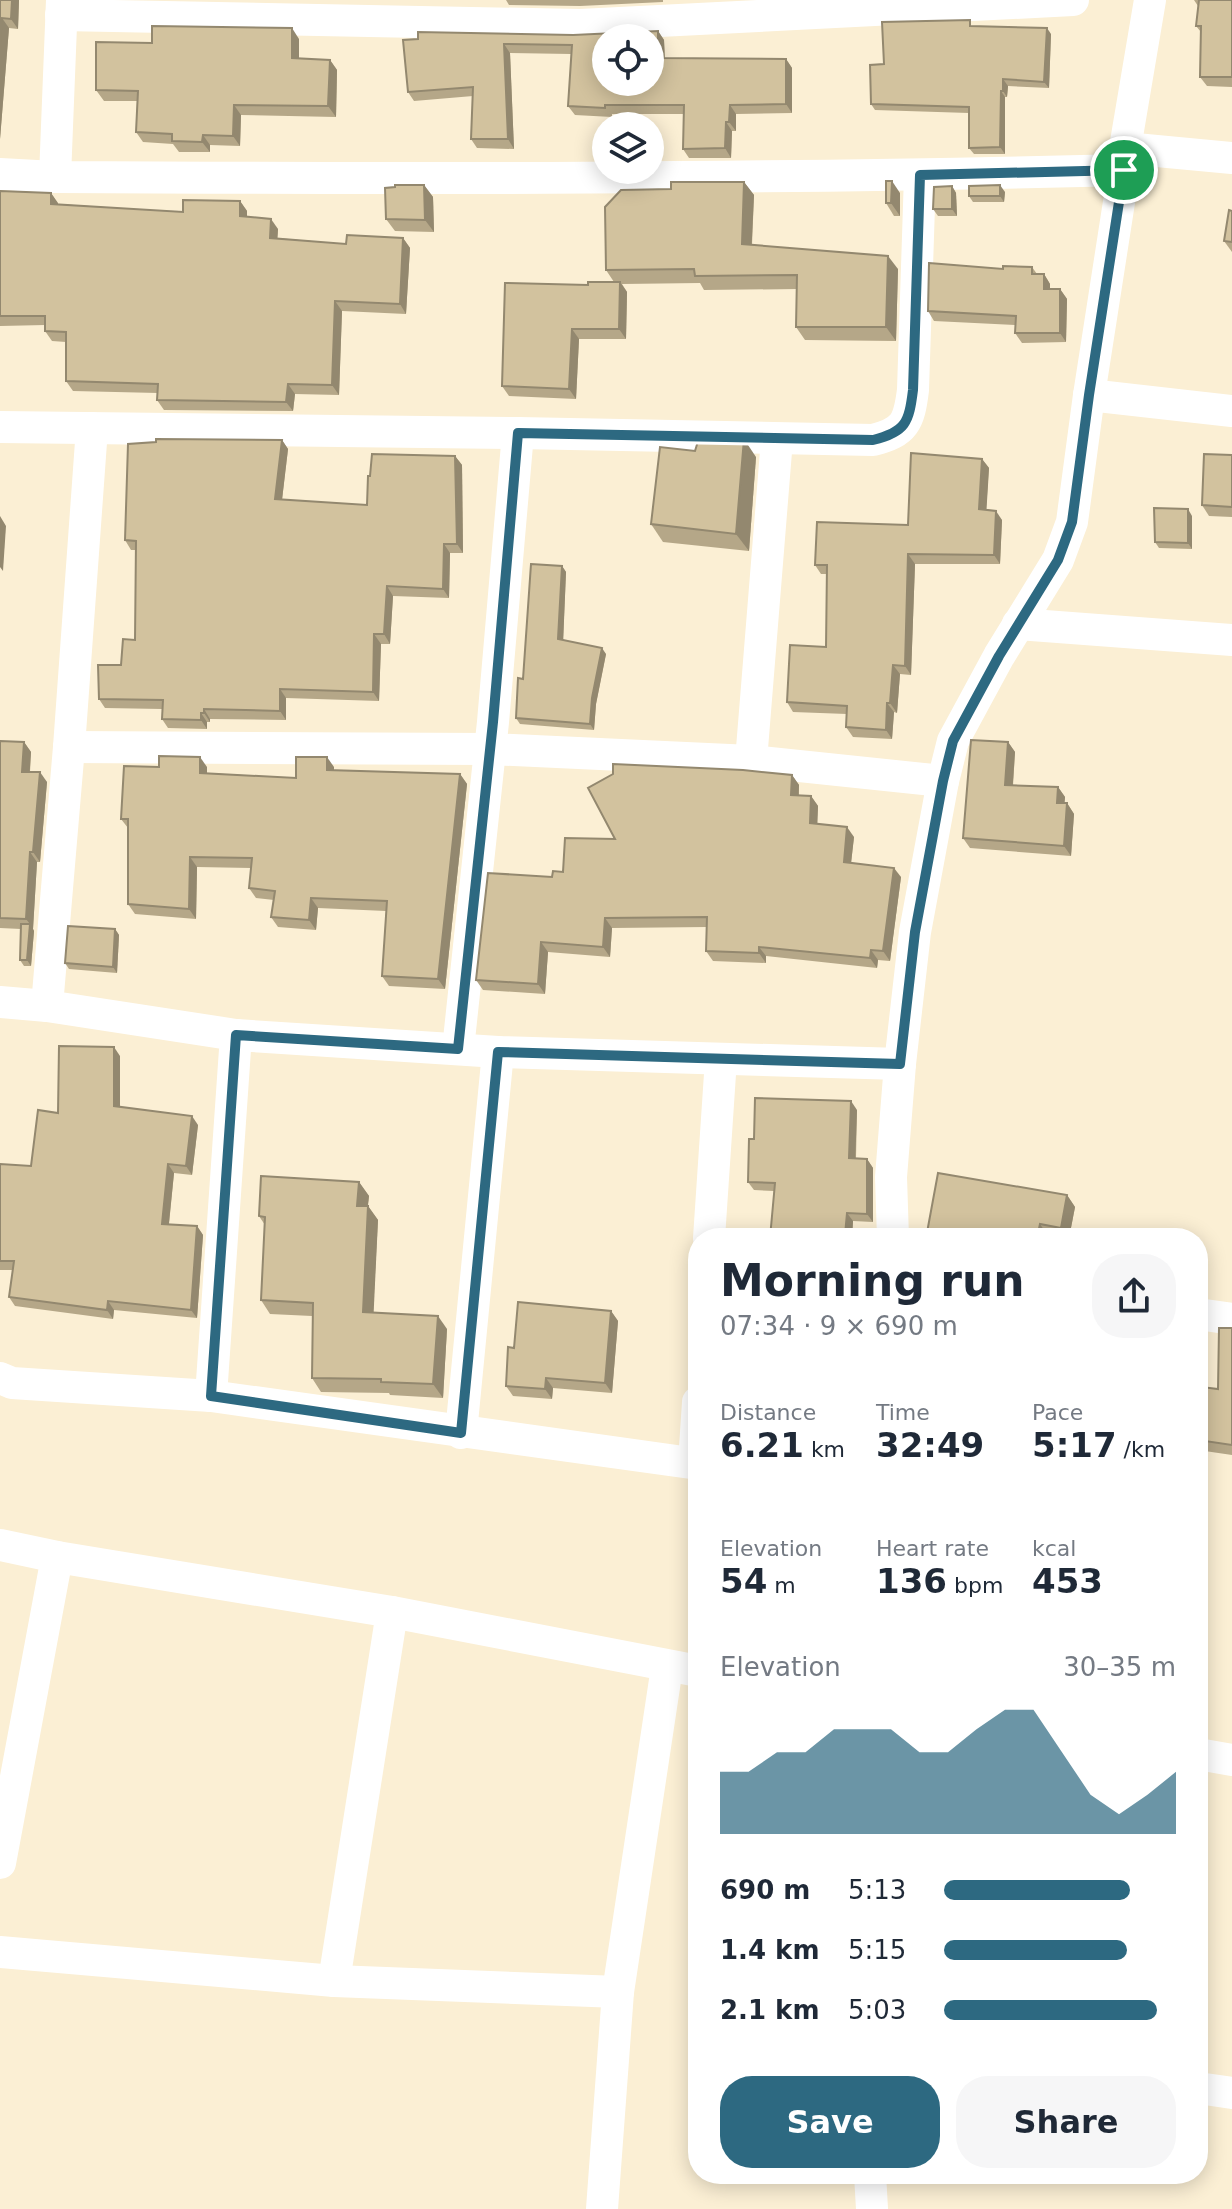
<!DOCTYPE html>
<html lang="en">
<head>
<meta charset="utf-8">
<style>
	body { margin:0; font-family:"DejaVu Sans",sans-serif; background:#f6f6f7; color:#1f2937; height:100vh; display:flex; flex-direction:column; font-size:30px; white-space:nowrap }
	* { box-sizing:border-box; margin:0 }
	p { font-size:26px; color:#747a83 }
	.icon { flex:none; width:44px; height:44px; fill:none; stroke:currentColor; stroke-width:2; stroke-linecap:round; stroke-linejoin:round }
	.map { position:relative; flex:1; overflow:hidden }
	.side { position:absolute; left:688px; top:1228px; width:520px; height:956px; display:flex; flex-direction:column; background:#fff; border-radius:32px; box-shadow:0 4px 20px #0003 }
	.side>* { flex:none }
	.controls { position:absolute; left:592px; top:24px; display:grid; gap:16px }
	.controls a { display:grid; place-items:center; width:72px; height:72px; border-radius:50%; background:#fff; box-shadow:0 4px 20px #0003; font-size:40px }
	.pin { position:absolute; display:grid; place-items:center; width:68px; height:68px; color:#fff; margin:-34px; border:4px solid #fff; border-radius:50%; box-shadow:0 2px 8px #0007 }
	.round { display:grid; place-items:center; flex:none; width:84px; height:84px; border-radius:32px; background:#f6f6f7 }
	.overview { display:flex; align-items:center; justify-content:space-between; height:136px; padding:0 32px }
	h1 { font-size:44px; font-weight:800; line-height:60px }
	.figures { display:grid; grid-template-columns:repeat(3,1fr); gap:12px; height:136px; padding:8px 32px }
	.figures div { display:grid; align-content:center }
	.figures b { font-size:34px; font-weight:800 }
	.figures small { font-size:22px; font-weight:400 }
	.figures p { font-size:22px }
	.chart { height:224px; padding:16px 32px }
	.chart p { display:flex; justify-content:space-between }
	.chart svg { width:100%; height:144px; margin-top:8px; fill:#2d6981; opacity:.7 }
	.action { display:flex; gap:16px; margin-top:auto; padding:16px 32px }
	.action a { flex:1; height:92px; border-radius:32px; background:#2d6981; color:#fff; font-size:32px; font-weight:800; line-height:92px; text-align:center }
	.action a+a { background:#f6f6f7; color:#1f2937 }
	ul { padding:0 32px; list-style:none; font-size:26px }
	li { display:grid; grid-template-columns:128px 96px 1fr; align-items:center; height:60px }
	li i { height:20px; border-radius:10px; background:#2d6981 }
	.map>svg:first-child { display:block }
</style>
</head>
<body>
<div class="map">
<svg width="1232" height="2209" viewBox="0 0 1232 2209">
	<rect width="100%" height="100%" fill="#fbefd4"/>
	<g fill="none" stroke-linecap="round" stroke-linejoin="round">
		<g stroke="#fff" stroke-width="32">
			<polyline points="61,15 580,25 1073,0"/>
			<polyline points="1125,148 1232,158"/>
			<path d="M 0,174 L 55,177 C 411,179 768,179 1124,170"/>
			<polyline points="55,177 62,0"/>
			<polyline points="1089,395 1232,411"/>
			<path d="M 0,427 L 518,433 L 873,440 C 905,432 909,422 913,390 L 920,175"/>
			<polyline points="1018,624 1232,640"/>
			<polyline points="69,747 490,749 751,761 943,781"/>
			<polyline points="751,761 777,439"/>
			<polyline points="0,1002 47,1006 236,1035 498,1052 900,1064"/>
			<polyline points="47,1006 69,747 92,428"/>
			<polyline points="458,1049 493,722 518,433"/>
			<polyline points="709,1238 721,1059"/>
			<polyline points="893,1238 891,1177 900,1064 915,932 943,781 953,741 999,656 1058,560 1072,522 1089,395 1124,170 1125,148 1150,0"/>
			<polyline points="1198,1314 1232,1319"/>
			<polyline points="0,1378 12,1383 211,1396 698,1464"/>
			<polyline points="211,1396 236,1035"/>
			<polyline points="461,1433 498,1052"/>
			<polyline points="694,1463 698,1402"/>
			<polyline points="0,1545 57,1557 392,1612 698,1671"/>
			<polyline points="1198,1754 1232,1760"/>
			<polyline points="0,1863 57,1557"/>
			<polyline points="0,1952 334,1981 618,1992"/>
			<polyline points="334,1981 392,1612"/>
			<polyline points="1198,2088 1232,2093"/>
			<polyline points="870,2174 872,2209"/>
			<polyline points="602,2209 618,1992 667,1667"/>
		</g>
	</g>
	<g fill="#b5a788">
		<polygon points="0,0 19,0 18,29 9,28 0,139"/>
		<polygon points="506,0 663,0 663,2 580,6 509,5"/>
		<polygon points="1194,0 1232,0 1232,87 1207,86 1200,77 1201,32 1196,26 1198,6"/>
		<polygon points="974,26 1051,34 1049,88 1008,86 1007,97 1005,97 1005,154 974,154 969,148 969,113 875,110 871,104 884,64"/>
		<polygon points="658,31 664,40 665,58 786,59 792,68 792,113 736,114 736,131 732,131 731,158 689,158 683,149 683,114 612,114 612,117 575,115 568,106 571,54 510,53 514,149 477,148 471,139 473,96 414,101 408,92 403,40 573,35"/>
		<polygon points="299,39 299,59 330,60 337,70 336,117 241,115 240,146 210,145 210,152 179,152 173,144 143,142 136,132 137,101 104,101 96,90 152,43"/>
		<polygon points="744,182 754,195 752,245 898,269 896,341 805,340 796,327 797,289 704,290 700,283 622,284 627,292 626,339 579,339 576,399 509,396 502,386 588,285 614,282 606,270 671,189"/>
		<polygon points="424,185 433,197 434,232 395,231 386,219"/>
		<polygon points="952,186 956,193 957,216 938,216 933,209"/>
		<polygon points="0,191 51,193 58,204 183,212 240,201 247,211 247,217 278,229 277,238 346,244 403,238 410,248 406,314 342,311 339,395 295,394 293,411 164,410 157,400 158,393 73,391 66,381 66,342 52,341 45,331 45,325 0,326"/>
		<polygon points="1005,192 1004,202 973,202 969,196"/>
		<polygon points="900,193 900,216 894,216 886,203"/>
		<polygon points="1232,211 1232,252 1224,241"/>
		<polygon points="1032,267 1037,274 1044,274 1050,284 1050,289 1060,289 1067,299 1066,342 1022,343 1015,333 1015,325 934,321 928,311 1003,269"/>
		<polygon points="282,440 288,449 282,500 367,505 455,456 462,465 463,553 450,553 449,598 393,596 390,644 381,644 379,701 286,698 286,720 210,719 210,722 207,722 207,729 168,728 162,719 162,709 105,708 99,699 135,640 136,550 131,550 125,540"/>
		<polygon points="695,451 756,457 749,551 663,542 651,524"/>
		<polygon points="1232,455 1232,517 1209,516 1202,505"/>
		<polygon points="982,459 989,468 986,510 1002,520 1000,564 915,564 911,675 900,674 897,713 894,712 892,739 853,737 846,727 847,714 793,712 787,702 826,647 827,574 821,574 815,565 908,525"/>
		<polygon points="1192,516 1192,549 1159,548 1155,542"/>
		<polygon points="562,566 566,572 563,640 606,654 596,704 594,730 520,724 516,718 523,679"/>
		<polygon points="0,741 24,742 31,752 30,772 47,782 40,862 37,862 33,929 34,931 31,966 24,966 20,960 21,929 0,928"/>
		<polygon points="1008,742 1015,752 1013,786 1058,787 1065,797 1064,803 1067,803 1074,814 1071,856 970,848 963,838"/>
		<polygon points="159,767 207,767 207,773 296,778 334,767 334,770 460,774 467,784 445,989 389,986 382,976 386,911 318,908 316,930 278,927 271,917 274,900 256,898 249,888 251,868 197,867 196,919 135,914 128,904 128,828 121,819"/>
		<polygon points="792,775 799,785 799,795 811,796 818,806 817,824 854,837 851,863 901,877 890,961 878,960 877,968 766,956 766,963 713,961 706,951 707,927 612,928 610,957 548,952 545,994 483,990 476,980 552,877 563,872 615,839"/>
		<polygon points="115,929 119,935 117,973 69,969 65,963"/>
		<polygon points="120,1056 120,1107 198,1125 192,1175 174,1173 169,1224 197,1226 203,1235 197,1318 114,1310 113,1319 15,1306 9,1297 13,1270 0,1270 0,1164 31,1166 58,1113"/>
		<polygon points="857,1110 856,1158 867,1159 873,1168 873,1222 853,1221 852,1238 770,1238 774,1191 754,1190 748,1182"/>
		<polygon points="359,1182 369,1196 368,1206 378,1220 373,1312 447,1329 443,1398 390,1395 389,1393 321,1392 312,1378 312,1316 270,1314 261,1300 265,1225 259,1216"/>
		<polygon points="1067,1195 1075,1207 1069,1238 1048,1236 926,1238"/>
		<polygon points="611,1311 618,1321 612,1393 553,1388 552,1399 513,1396 506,1386 514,1348"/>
		<polygon points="1232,1328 1232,1455 1198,1450 1198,1408 1200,1408 1218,1389"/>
	</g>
	<g fill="#93886f">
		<polygon points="12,0 19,0 18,29 11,19"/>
		<polygon points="2,18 9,28 0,139 0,42"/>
		<polygon points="292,28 299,39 299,69 292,58"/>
		<polygon points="1047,28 1051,34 1049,88 1044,82"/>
		<polygon points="658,31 664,40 665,68 658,58"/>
		<polygon points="504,44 510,53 514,149 508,139"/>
		<polygon points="786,59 792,68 792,113 786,104"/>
		<polygon points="330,60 337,70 336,117 328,106"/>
		<polygon points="1003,79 1008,86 1007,97 1003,91"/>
		<polygon points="1001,91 1005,97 1005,154 1000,147"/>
		<polygon points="234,105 241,115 240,146 233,136"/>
		<polygon points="730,105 736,114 736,131 729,122"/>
		<polygon points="726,122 732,131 731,158 725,148"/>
		<polygon points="203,135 210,145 210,152 202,142"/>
		<polygon points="892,181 900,193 900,216 891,203"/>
		<polygon points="744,182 754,195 751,258 742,244"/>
		<polygon points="424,185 433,197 434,232 425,220"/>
		<polygon points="1000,185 1005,192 1004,202 1000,196"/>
		<polygon points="952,186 956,193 957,216 952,209"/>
		<polygon points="51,193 58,203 58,214 51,204"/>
		<polygon points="240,201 247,211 247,226 240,216"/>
		<polygon points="271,219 278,229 277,248 270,238"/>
		<polygon points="403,238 410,248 406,314 400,304"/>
		<polygon points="888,256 898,269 896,341 886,327"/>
		<polygon points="1044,274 1050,284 1050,298 1044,289"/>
		<polygon points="620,282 627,292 626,339 619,329"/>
		<polygon points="1060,289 1067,299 1066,342 1060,333"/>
		<polygon points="335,301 342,311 339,395 332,385"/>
		<polygon points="572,329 579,339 576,399 569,389"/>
		<polygon points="288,384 295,394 293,411 286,402"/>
		<polygon points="744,439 756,457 749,551 736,534"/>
		<polygon points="282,440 288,449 281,508 275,499"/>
		<polygon points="455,456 462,465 463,553 457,544"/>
		<polygon points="982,459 989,468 986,518 979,509"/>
		<polygon points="1188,509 1192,516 1192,549 1188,543"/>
		<polygon points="996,511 1002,520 1000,564 994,555"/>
		<polygon points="0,516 6,526 3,571 0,567"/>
		<polygon points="444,544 450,553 449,598 443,589"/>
		<polygon points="908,554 915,564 911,675 905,666"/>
		<polygon points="562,566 566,572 563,645 558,639"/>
		<polygon points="387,586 393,596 390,644 384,634"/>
		<polygon points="374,634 381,644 379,701 373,692"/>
		<polygon points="602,648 606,654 596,704 594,730 590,724 592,698"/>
		<polygon points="893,665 900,674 897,713 890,703"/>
		<polygon points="280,689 286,698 286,720 280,711"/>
		<polygon points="887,703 894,712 892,739 886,730"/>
		<polygon points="204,709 210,719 210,722 204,713"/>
		<polygon points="201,713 207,722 207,729 201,720"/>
		<polygon points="24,742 31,752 29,782 22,772"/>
		<polygon points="1008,742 1015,752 1012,796 1005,785"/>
		<polygon points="200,757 207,767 207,783 200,773"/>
		<polygon points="327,757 334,767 334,780 327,770"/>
		<polygon points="40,772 47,782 40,862 33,852"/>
		<polygon points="460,774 467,784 445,989 438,979"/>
		<polygon points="792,775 799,785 798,805 791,795"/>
		<polygon points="1058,787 1065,797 1064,813 1057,803"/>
		<polygon points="811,796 818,806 817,833 810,823"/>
		<polygon points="1067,803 1074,814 1071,856 1064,846"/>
		<polygon points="847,827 854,837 850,872 844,862"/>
		<polygon points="30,852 37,862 33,929 34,931 31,966 27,960 30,924 26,919"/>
		<polygon points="190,857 197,867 196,919 189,909"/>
		<polygon points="894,868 901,877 890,961 883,951"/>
		<polygon points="311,898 318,908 316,930 309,920"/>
		<polygon points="605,918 612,928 610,957 603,947"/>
		<polygon points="115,929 119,935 117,973 113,967"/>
		<polygon points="541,942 548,952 545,994 538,984"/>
		<polygon points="759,947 766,956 766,963 759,953"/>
		<polygon points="871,950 878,960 877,968 870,958"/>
		<polygon points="114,1047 120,1056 120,1115 114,1106"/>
		<polygon points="851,1101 857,1110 855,1167 849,1158"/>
		<polygon points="192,1116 198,1125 192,1175 186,1166"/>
		<polygon points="867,1159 873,1168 873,1222 867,1214"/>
		<polygon points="168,1164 174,1173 168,1232 162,1224"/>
		<polygon points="359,1182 369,1196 366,1219 357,1206"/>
		<polygon points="1067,1195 1075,1207 1069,1238 1068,1238 1061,1228"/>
		<polygon points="368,1206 378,1220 373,1326 363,1312"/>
		<polygon points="847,1213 853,1221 852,1238 847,1238 845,1235"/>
		<polygon points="1040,1224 1048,1236 1048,1238 1037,1238"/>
		<polygon points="197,1226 203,1235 197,1318 191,1310"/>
		<polygon points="108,1301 114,1310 113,1319 107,1310"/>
		<polygon points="611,1311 618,1321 612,1393 605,1383"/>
		<polygon points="438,1316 447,1329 443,1398 433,1384"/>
		<polygon points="546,1378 553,1388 552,1399 545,1389"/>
	</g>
	<g fill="#d2c29e" stroke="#93886f" stroke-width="2" fill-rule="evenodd">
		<polygon points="0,0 12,0 11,19 2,18 0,42"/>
		<polygon points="1199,0 1232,0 1232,77 1200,77 1201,26 1196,26"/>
		<polygon points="970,20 970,26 1047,28 1044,82 1003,79 1003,91 1001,91 1000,147 969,148 969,107 871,104 870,65 884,64 882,22"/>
		<polygon points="152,26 292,28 292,58 330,60 328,106 234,105 233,136 203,135 202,142 172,141 172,134 136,132 138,91 96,90 96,42 152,43"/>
		<path d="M 658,31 L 658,58 L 786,59 L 786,104 L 730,105 L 729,122 L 726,122 L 725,148 L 683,149 L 684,105 L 605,105 L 605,108 L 568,106 L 572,45 L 504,44 L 508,139 L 471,139 L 473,87 L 408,92 L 403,40 L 418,39 L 418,32 L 573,35 ZM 606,38 L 650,38 L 650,82 L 606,82 Z"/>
		<polygon points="886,181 892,181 891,203 886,203"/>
		<polygon points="671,182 744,182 742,244 888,256 886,327 796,327 797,275 695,276 694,269 606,270 605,207 621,190 671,189"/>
		<polygon points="395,185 424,185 425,220 386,219 385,188 395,187"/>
		<polygon points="1000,185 1000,196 969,196 969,186"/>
		<polygon points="952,186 952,209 933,209 934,187"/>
		<polygon points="0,191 51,193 51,204 183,212 183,200 240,201 240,216 271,219 270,238 346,244 347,235 403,238 400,304 335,301 332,385 288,384 286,402 157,400 158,384 66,381 66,332 45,331 45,316 0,316"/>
		<polygon points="1229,210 1232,211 1232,242 1224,241"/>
		<polygon points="929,263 1003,269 1003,266 1032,267 1032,274 1044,274 1044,289 1060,289 1060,333 1015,333 1016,316 928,311"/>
		<polygon points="588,282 620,282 619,329 572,329 569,389 502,386 505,283 588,285"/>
		<polygon points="699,438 744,439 736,534 651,524 660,447 695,451"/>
		<polygon points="156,439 282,440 275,499 367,505 368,476 370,476 372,454 455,456 457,544 444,544 443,589 387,586 384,634 374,634 373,692 280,689 280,711 204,709 204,713 201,713 201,720 162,719 163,700 99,699 98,665 121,665 123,639 135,640 136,541 125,540 128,444 156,442"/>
		<polygon points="911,453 982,459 979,509 996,511 994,555 908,554 905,666 893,665 890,703 887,703 886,730 846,727 847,706 787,702 790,645 826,647 827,565 815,565 817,522 908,525"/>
		<polygon points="1204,454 1232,455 1232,507 1202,505"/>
		<polygon points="1154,508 1188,509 1188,543 1155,542"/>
		<polygon points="531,564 562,566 558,639 602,648 592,698 590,724 516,718 518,678 523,679"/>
		<polygon points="971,740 1008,742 1005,785 1058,787 1057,803 1067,803 1064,846 963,838"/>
		<polygon points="0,741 24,742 22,772 40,772 33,852 30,852 26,919 0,918"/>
		<polygon points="159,756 200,757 200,773 296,778 296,757 327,757 327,770 460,774 438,979 382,976 387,901 311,898 309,920 271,917 275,891 249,888 252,858 190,857 189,909 128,904 128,819 121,819 124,766 159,767"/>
		<polygon points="613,764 743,770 792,775 791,795 811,796 810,823 847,827 844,862 894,868 883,951 871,950 870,958 759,947 759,953 706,951 707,917 605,918 603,947 541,942 538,984 476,980 488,873 552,877 553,871 563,872 565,838 615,839 588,788 613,774"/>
		<polygon points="21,924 30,924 27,960 20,960"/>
		<polygon points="68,926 115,929 113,967 65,963"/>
		<polygon points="59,1046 114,1047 114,1106 192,1116 186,1166 168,1164 162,1224 197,1226 191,1310 108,1301 107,1310 9,1297 14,1261 0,1261 0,1164 31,1166 38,1110 58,1113"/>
		<polygon points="755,1098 851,1101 849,1158 867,1159 867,1214 847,1213 845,1235 823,1233 823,1238 770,1238 775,1183 748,1182 749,1139 754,1139"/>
		<polygon points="938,1173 1067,1195 1061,1228 1040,1224 1037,1238 926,1238"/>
		<polygon points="261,1176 359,1182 357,1206 368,1206 363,1312 438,1316 433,1384 381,1382 381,1379 312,1378 313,1303 261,1300 265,1217 259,1216"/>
		<polygon points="518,1302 611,1311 605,1383 546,1378 545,1389 506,1386 508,1347 514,1348"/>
		<polygon points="1219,1328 1232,1328 1232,1445 1198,1440 1198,1408 1200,1408 1202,1387 1218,1389"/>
	</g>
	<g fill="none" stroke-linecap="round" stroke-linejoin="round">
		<g stroke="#fff" stroke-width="16">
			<path id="route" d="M 1124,170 L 1089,395 L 1072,522 L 1058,560 L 999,656 L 953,741 L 943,781 L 915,932 L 900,1064 L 498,1052 L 461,1433 L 211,1396 L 236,1035 L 458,1049 L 493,722 L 518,433 L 873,440 C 906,432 909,422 913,390 L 920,175 Z"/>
		</g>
		<use href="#route" stroke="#2d6981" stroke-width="10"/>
	</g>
</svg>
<div class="controls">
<a><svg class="icon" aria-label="locate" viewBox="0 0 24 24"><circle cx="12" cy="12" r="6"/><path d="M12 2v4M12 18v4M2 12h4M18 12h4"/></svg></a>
<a><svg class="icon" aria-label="layers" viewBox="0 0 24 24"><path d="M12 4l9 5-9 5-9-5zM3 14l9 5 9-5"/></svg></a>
</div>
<div class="pin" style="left:1124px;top:170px;background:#1e9e55"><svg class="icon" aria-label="arrive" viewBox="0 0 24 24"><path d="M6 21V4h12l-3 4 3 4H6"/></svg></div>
<section class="side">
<div class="overview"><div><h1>Morning run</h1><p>07:34 · 9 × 690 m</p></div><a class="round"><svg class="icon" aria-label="share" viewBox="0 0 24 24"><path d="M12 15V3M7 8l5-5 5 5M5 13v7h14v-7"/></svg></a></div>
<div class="figures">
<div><p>Distance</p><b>6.21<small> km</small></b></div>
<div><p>Time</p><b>32:49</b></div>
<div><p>Pace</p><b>5:17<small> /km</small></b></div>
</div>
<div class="figures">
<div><p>Elevation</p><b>54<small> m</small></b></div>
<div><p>Heart rate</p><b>136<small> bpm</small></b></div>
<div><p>kcal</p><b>453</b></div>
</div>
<div class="chart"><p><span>Elevation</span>30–35 m</p>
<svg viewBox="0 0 160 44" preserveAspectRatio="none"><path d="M0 44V25L10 25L20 19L30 19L40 12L50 12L60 12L70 19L80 19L90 12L100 6L110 6L120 19L130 32L140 38L150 32L160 25V44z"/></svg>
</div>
<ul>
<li><b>690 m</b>5:13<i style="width:80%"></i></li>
<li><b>1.4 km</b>5:15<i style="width:79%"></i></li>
<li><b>2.1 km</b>5:03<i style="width:92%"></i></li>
</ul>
<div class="action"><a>Save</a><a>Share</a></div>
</section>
</div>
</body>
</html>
